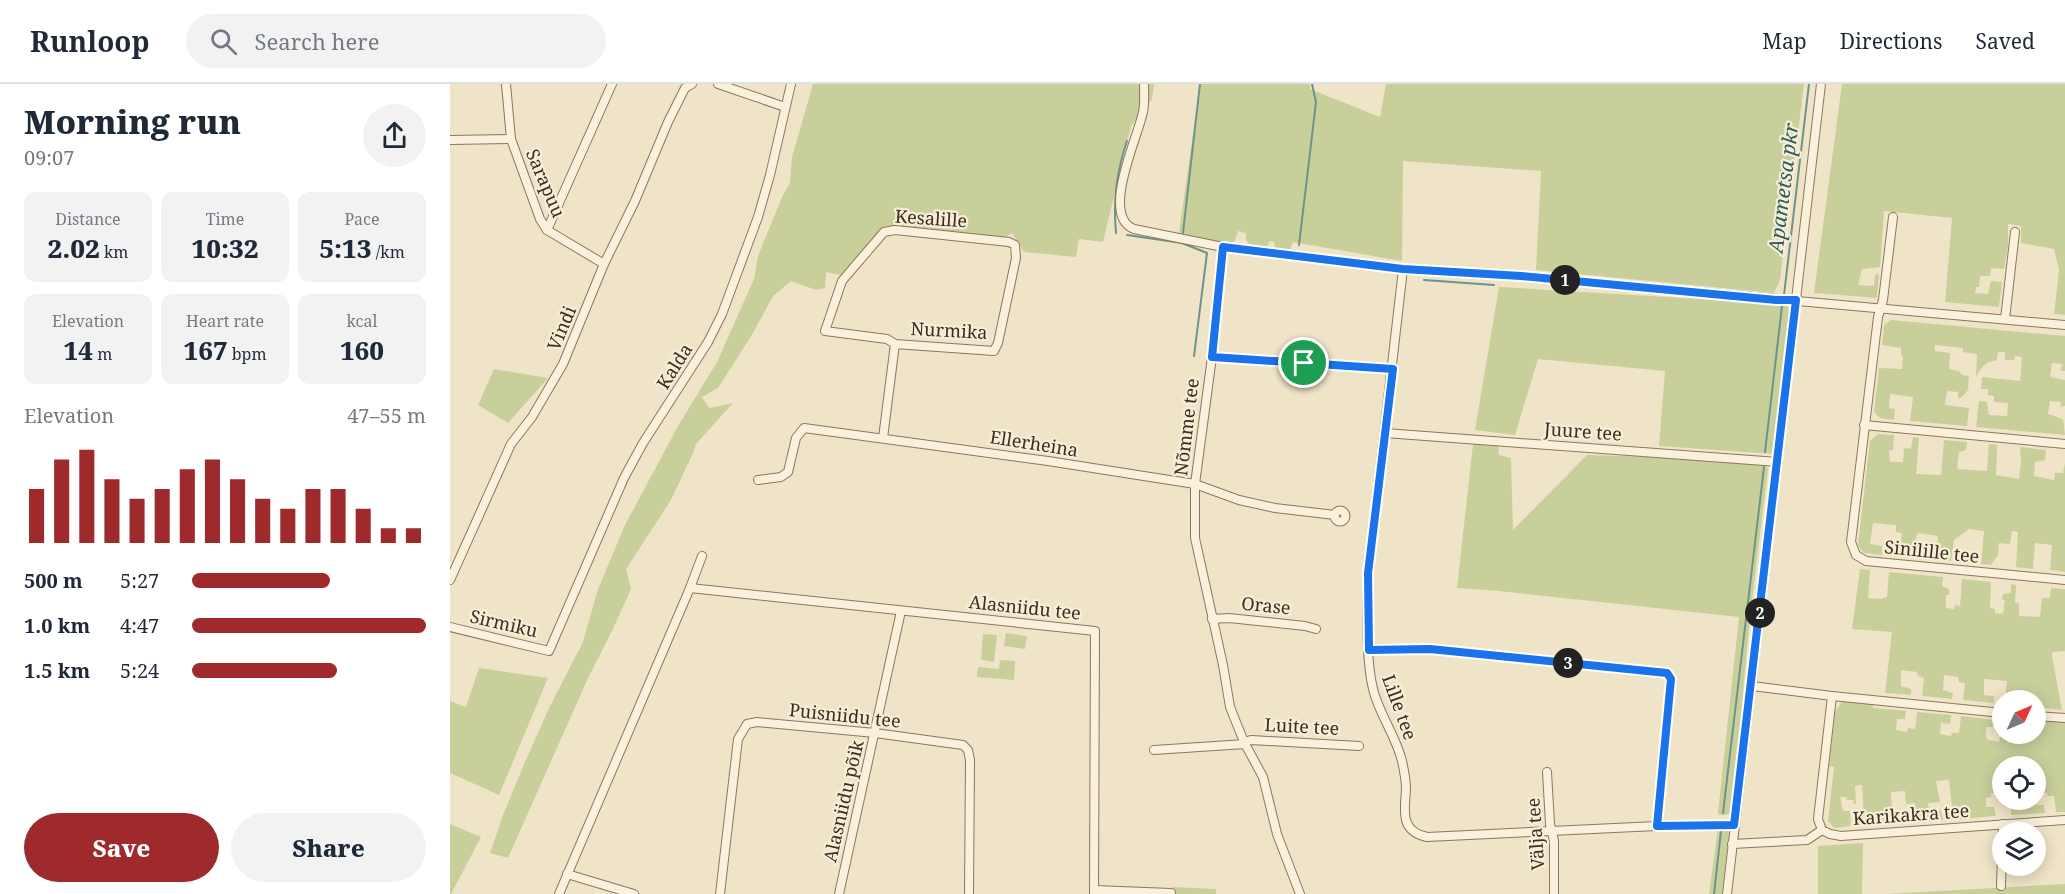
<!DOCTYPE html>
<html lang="en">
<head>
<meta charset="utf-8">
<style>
	body { margin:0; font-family:"Noto Serif",serif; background:#f2f2f3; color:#1f2937; height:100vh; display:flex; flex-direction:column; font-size:22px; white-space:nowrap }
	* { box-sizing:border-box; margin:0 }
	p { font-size:20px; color:#747a83 }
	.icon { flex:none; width:33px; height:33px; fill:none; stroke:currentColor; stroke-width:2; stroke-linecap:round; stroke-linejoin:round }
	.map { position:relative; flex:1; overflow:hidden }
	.side { display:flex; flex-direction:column; background:#fff; width:450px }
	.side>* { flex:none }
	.needle { width:39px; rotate:46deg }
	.fabs { position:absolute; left:1542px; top:606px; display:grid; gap:12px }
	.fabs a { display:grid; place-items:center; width:54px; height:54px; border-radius:50%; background:#fff; box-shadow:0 3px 15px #0003; font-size:30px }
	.pin { position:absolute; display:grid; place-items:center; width:51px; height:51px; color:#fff; margin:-26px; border:3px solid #fff; border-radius:50%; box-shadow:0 2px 6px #0007 }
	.km { position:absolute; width:30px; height:30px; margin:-15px; border-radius:50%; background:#222; color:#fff; font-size:16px; line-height:30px; text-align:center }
	.round { display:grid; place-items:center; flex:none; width:63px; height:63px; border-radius:32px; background:#f2f2f3 }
	.overview { display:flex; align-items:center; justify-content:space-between; height:102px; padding:0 24px }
	h1 { font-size:33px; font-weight:800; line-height:45px }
	.stats { display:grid; grid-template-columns:repeat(3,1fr); gap:9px; height:102px; padding:6px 24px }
	.stats div { display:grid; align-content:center; border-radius:12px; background:#f2f2f3; text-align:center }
	.stats b { font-size:26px; font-weight:800 }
	.stats small { font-size:16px; font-weight:400 }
	.stats p { font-size:16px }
	.chart { height:168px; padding:12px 24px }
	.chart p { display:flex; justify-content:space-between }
	.chart svg { width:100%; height:108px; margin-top:6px; stroke:#9e2a2b; stroke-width:6 }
	.primary-button { display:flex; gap:12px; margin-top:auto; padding:12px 24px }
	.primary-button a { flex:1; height:69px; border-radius:36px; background:#9e2a2b; color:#fff; font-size:24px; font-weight:800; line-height:69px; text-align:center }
	.primary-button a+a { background:#f2f2f3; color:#1f2937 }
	ul { padding:0 24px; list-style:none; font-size:20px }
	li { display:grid; grid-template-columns:96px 72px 1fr; align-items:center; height:45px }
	li i { height:15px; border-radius:8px; background:#9e2a2b }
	header { display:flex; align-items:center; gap:36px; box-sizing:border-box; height:84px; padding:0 30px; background:#fff; border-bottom:2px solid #e0e1e3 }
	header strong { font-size:28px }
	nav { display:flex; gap:33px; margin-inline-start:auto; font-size:21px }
	.search { width:420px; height:54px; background:#f2f2f3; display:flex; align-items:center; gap:15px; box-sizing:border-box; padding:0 21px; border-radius:33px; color:#747a83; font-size:22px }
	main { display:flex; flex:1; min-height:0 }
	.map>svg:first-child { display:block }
</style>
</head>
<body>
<header>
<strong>Runloop</strong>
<div class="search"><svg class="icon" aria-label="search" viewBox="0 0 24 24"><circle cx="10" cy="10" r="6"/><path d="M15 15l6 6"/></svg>Search here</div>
<nav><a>Map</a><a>Directions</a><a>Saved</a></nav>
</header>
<main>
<section class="side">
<div class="overview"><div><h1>Morning run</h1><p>09:07</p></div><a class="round"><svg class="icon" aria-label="share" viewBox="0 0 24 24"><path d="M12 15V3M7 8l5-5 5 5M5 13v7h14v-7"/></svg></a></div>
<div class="stats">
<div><p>Distance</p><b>2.02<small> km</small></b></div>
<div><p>Time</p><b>10:32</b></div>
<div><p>Pace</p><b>5:13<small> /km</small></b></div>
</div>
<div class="stats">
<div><p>Elevation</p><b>14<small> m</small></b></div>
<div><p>Heart rate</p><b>167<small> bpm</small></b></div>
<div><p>kcal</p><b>160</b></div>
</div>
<div class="chart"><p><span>Elevation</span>47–55 m</p>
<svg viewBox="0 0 160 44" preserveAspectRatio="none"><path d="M5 44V22M15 44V10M25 44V6M35 44V18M45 44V26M55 44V22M65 44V14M75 44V10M85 44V18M95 44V26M105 44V30M115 44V22M125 44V22M135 44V30M145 44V38M155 44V38"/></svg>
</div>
<ul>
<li><b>500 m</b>5:27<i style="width:59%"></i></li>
<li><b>1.0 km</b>4:47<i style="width:100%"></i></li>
<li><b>1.5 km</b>5:24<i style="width:62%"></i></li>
</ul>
<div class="primary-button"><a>Save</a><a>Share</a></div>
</section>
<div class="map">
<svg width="1615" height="810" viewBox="0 0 1615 810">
	<rect width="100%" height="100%" fill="#f0e4c8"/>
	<g fill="#c9cf9b">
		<polygon points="363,0 704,0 702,15 681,42 653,158 629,155 626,173 574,168 562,149 556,153 436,142 391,191 376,188 375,204 366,206 341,197 323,212 303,249 268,304 252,313 259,324 283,319 246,360 243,369 221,416 176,485 181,505 161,549 139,592 58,774 40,769 53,731 75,678 100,622 133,558 148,505 175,441 228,342 267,278 304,195 308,172 332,113 340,99 342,73"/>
		<polygon points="750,0 860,0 860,5 930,33 936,0 1354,0 1330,196 1324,209 1086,186 1091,87 953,77 952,177 843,158 840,166 827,166 825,164 824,158 820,157 816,165 802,163 796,156 796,149 788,147 785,157 778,160 729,149"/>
		<polygon points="1392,0 1615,0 1615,231 1604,230 1609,186 1604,165 1571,159 1571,142 1558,140 1558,163 1554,185 1541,184 1540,192 1530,192 1529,203 1526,203 1525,209 1538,210 1541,197 1552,198 1549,223 1495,218 1502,134 1434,127 1430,183 1412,185 1408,201 1424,202 1425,191 1429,190 1427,214 1364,209"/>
		<polygon points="1049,203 1336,220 1341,229 1325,370 1209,362 1215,287 1088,275 1065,351 1025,346"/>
		<path d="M 1441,236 L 1615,252 L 1615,287 L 1611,287 L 1612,280 L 1602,279 L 1600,293 L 1615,296 L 1615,322 L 1610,323 L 1611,318 L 1600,317 L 1598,330 L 1613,335 L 1615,351 L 1526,343 L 1529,317 L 1537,318 L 1539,331 L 1557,332 L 1558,319 L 1544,318 L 1544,312 L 1538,311 L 1538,305 L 1531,305 L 1532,293 L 1570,297 L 1572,273 L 1565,272 L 1564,276 L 1555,276 L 1555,268 L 1548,268 L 1547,276 C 1535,278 1531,283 1526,293 L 1527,270 L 1513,268 L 1513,264 L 1485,261 L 1485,267 L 1500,269 L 1499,285 L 1509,287 L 1512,291 L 1519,292 L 1518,306 L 1511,314 L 1508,314 L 1508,308 L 1497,307 L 1495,321 L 1519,324 L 1517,342 L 1460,337 L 1463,313 L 1440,310 L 1439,324 L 1445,325 L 1444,336 L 1430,334 L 1424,328 L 1429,284 L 1452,285 L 1453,272 L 1451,271 L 1451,264 L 1432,261 L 1434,241 Z"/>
		<polygon points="44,285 98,294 58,339 28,321"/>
		<polygon points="1428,350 1444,351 1443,366 1439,366 1440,378 1453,378 1454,364 1461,365 1463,353 1469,354 1466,390 1491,391 1494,356 1517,358 1516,366 1509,368 1507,385 1537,387 1539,360 1547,361 1546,391 1569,395 1571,379 1570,363 1596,366 1595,376 1585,378 1584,392 1604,396 1605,389 1613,389 1615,379 1615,488 1600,486 1602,461 1585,459 1583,485 1566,483 1568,448 1562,447 1560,460 1549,459 1548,471 1541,481 1531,480 1534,447 1519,445 1504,456 1501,477 1483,476 1482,464 1487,465 1488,452 1467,449 1465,462 1477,464 1477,475 1449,472 1452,449 1446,448 1446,441 1423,439 1420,460 1432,462 1432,471 1414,469 1408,461 1420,357"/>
		<polygon points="1023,360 1048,362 1049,371 1061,374 1063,446 1137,371 1208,373 1315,381 1318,385 1300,534 1282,730 1269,731 1268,729 1289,533 1049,507 1007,504"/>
		<polygon points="1410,485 1420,486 1418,514 1431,515 1437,513 1439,488 1493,493 1492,502 1499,505 1499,511 1496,511 1496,524 1504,525 1505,521 1510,522 1512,495 1541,498 1540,524 1545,525 1545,529 1553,530 1555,516 1552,516 1553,510 1561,509 1561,500 1566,501 1565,518 1569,519 1569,532 1590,533 1592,514 1600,514 1601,504 1615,505 1615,567 1603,568 1602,572 1612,626 1586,623 1586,616 1555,616 1557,597 1534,595 1534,611 1544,612 1544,619 1513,616 1515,599 1509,598 1508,593 1494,591 1493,606 1503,609 1502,615 1472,612 1474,594 1468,592 1467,588 1451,586 1451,602 1461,605 1461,611 1435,609 1442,548 1402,545"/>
		<polygon points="556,549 577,552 575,565 554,562"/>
		<polygon points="533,550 547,551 544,578 531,576"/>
		<polygon points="550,576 565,577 564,596 527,593 528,583 549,585"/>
		<polygon points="29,584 98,594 49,711 0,689 0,617 16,623"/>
		<polygon points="1393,616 1423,619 1423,624 1456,627 1455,635 1447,635 1446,646 1457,648 1458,644 1465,645 1467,628 1501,631 1500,640 1491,639 1490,650 1501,652 1502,649 1509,649 1511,632 1544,636 1543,643 1536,643 1536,653 1538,656 1549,658 1550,653 1557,654 1557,650 1586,650 1586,635 1615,638 1615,728 1606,728 1604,712 1597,712 1597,709 1586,709 1586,682 1552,682 1552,715 1547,716 1546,709 1541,709 1541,713 1536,714 1536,723 1544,723 1546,732 1510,735 1511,723 1502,723 1499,696 1486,697 1490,718 1478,719 1479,727 1491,726 1493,736 1463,738 1465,719 1456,720 1455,707 1441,708 1443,739 1419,741 1420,732 1414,732 1412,701 1405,702 1406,720 1404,720 1403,716 1397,716 1396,713 1390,713 1393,727 1400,727 1401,742 1384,744 1378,737 1384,683 1379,682 1385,628"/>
		<polygon points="1555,716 1585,716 1586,721 1594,721 1595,729 1561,731 1561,723 1556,723"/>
		<polygon points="0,740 31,753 1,810 0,810"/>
		<polygon points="1268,744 1276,744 1279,750 1272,810 1259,810"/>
		<polygon points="1413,759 1412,810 1368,810 1368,762"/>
		<polygon points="1615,800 1615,810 1434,810"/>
		<polygon points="722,803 766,805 766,810 722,810"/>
	</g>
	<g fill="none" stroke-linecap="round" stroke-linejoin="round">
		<g stroke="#6f938a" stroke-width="2">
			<path d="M 666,149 C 663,118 667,86 677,57"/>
			<polyline points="733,149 750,0"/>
			<polyline points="677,151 732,159 757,169 744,272"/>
			<polyline points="849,161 866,18 862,0"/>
			<polyline points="974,196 1044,201"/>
			<polyline points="1334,211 1359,0"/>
			<polyline points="1315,368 1332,222"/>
			<polyline points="1273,729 1314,383"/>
			<polyline points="1264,810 1271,747"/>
		</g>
		<g stroke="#8d765c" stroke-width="10">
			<g id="minor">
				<polyline points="56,0 61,55 90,135 97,146 154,180"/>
				<polyline points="268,0 335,23"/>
				<path d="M 694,0 C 694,9 695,19 693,28 C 688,53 650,132 684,145 L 773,163 L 762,273 L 745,400 L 745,454 L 773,581 L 780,623 L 794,658 L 813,693 L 827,750 L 850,810"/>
				<polyline points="0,56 61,55"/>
				<polyline points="1443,133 1433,216 1428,233 1401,458 1406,471 1416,477 1615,496"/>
				<polyline points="97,146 162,0"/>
				<polyline points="773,163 953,185 1071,192 1615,241"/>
				<path d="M 953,185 L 918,489 C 918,523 915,572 923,605 C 929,630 946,652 952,677 C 954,686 956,696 956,705 C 955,726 949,747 977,753 L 1207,742 L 1284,741"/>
				<polyline points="1555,235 1565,148"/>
				<polyline points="762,273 943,285"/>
				<polyline points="1414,341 1615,360"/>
				<polyline points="935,349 1328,378"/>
				<polyline points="433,354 445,260 544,267 548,259 566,174 565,161 559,158 445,146 434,148 392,197 375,247 437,255 445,260"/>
				<polyline points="308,396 331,393 338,388 346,354 354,344 598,377 745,400 789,416 825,424 885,431"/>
				<circle cx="890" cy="432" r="5.5"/>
				<polyline points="0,496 61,360 82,333 113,280 154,180 185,117 218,38 235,4 242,0"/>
				<polyline points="240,504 645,547 644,810"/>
				<polyline points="762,535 779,534 855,542 866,545"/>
				<polyline points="0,543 99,567 174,394 193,359 258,258 272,230 308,133 320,91 341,0"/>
				<polyline points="919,566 980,565 1217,589 1221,595 1207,742"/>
				<polyline points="1302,602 1382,612 1552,629"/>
				<polyline points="1586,632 1615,634"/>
				<polyline points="794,658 801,656 909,662"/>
				<polyline points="704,666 795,660"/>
				<polyline points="1097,688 1100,740 1104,757 1104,810"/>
				<polyline points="1372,746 1368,735 1382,612"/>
				<polyline points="1282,760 1357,756 1372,746 1380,750 1391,752 1615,736"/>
				<polyline points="117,790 184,810"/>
				<polyline points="1551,802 1553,740"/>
				<polyline points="644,806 721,809"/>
				<polyline points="109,810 240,504 252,472"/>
				<polyline points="270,810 288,655 297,640 307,638 425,649 513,661 518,666 520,676 519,810"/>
				<polyline points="389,810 451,527"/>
				<polyline points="1277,810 1371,0"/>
			</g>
		</g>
		<use href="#minor" stroke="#faf1dc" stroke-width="8"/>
	</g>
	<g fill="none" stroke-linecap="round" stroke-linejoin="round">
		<g stroke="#fff" stroke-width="12">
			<polygon id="route" points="773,163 953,185 1071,192 1326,216 1346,216 1284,741 1207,742 1221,595 1217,589 980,565 919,566 918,489 943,285 762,273"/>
		</g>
		<use href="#route" stroke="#1a73e8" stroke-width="8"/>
	</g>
	<g text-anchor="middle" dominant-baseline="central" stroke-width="4.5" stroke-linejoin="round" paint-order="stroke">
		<g font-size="18" fill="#3d2e20" stroke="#f7eed8">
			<text transform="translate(96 99) rotate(67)">Sarapuu</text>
			<text transform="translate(481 134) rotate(4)">Kesalille</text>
			<text transform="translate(111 244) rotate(-67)">Vindi</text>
			<text transform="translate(499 246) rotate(3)">Nurmika</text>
			<text transform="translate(224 282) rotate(-58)">Kalda</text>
			<text transform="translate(736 343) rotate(-83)">Nõmme tee</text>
			<text transform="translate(1133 347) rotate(4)">Juure tee</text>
			<text transform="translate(584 359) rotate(9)">Ellerheina</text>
			<text transform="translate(1482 467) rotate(6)">Sinilille tee</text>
			<text transform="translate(816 521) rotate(6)">Orase</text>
			<text transform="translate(575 523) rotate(6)">Alasniidu tee</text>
			<text transform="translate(54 539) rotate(13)">Sirmiku</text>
			<text transform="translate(950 623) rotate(70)">Lille tee</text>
			<text transform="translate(395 631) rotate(6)">Puisniidu tee</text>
			<text transform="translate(852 642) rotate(3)">Luite tee</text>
			<text transform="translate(393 717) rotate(-77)">Alasniidu põik</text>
			<text transform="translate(1461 730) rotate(-4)">Karikakra tee</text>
			<text transform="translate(1085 750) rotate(-94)">Välja tee</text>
		</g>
		<g font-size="20" font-style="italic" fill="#2f5d5a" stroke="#f7eed8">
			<text transform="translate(1333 104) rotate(-83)">Apametsa pkr</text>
		</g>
	</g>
</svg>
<div class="fabs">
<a><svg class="needle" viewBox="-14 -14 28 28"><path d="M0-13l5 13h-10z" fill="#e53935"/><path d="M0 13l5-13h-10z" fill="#747a83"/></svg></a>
<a><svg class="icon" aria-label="locate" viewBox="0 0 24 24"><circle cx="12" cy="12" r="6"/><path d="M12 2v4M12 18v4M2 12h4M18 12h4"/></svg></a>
<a><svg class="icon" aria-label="layers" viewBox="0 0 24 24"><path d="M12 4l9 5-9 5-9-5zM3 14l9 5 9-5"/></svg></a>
</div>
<div class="pin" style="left:854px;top:279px;background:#1e9e55"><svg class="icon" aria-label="arrive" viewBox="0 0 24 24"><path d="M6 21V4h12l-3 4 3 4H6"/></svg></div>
<b class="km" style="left:1115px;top:196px">1</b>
<b class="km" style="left:1310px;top:529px">2</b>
<b class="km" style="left:1118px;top:579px">3</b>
</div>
</main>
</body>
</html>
